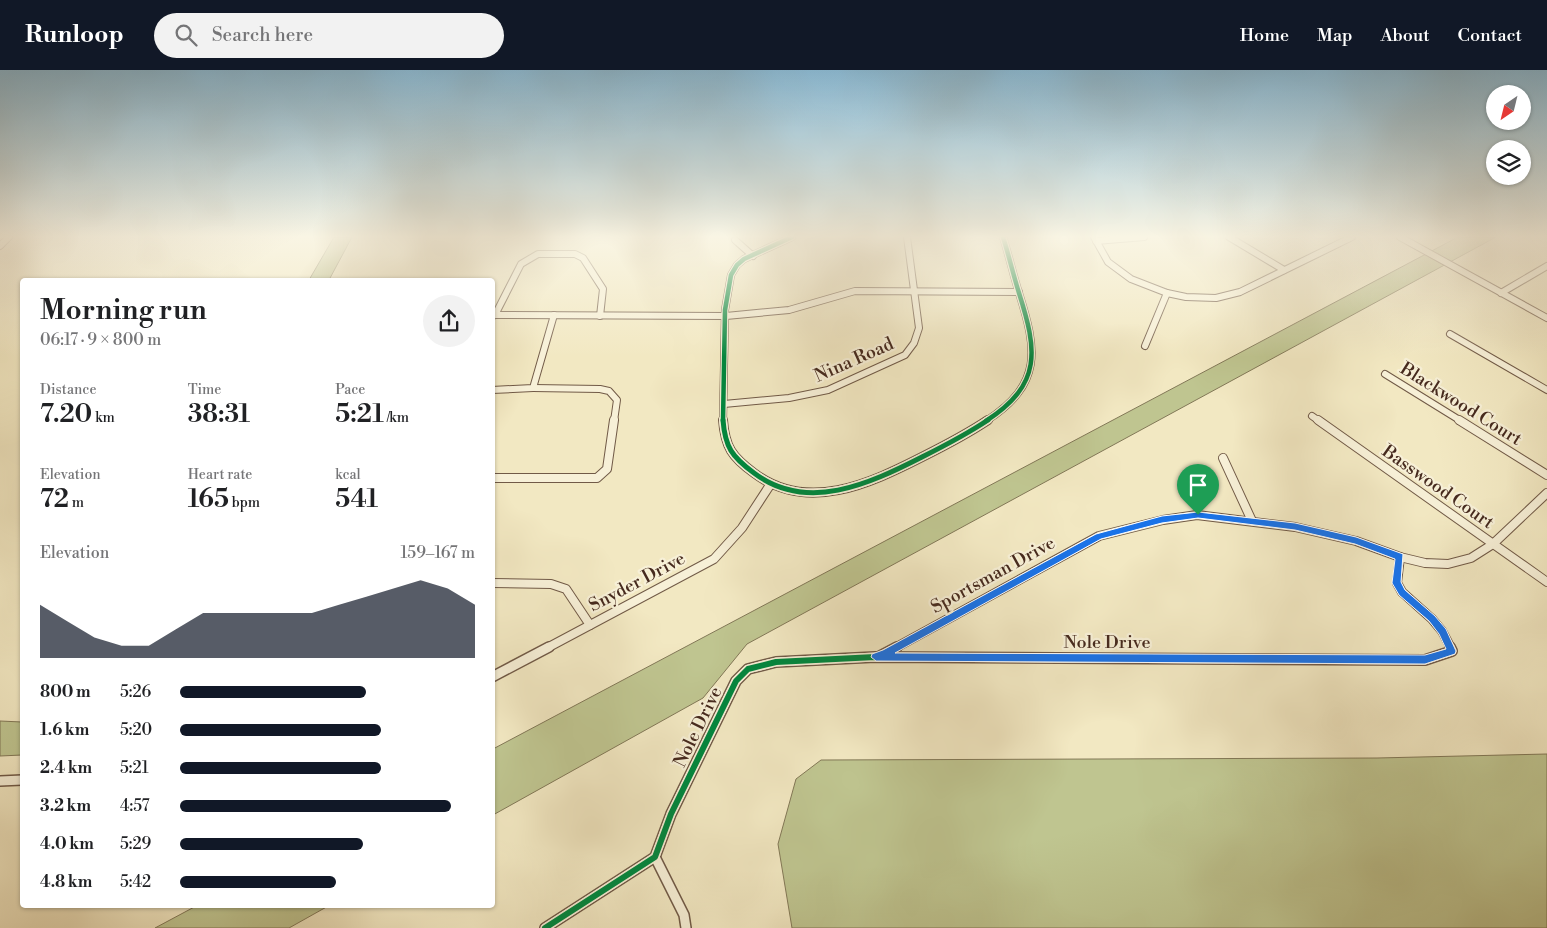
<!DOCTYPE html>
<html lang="en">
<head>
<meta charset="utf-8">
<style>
	body { margin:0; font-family:"Libre Bodoni",serif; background:#f2f2f2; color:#202124; height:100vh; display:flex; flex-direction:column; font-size:19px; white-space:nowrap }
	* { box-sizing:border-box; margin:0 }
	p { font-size:16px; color:#757577 }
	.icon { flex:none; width:28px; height:28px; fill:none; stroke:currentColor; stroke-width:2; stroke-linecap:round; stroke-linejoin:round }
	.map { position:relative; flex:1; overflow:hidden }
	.drawer { position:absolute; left:20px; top:208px; width:475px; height:630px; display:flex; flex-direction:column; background:#fff; border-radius:5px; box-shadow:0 1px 4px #0004 }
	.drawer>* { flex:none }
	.needle { width:32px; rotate:215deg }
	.fabs { position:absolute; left:1486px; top:15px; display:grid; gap:10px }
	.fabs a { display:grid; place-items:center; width:45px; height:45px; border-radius:50%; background:#fff; box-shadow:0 1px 4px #0004; font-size:25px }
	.pin { position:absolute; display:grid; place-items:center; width:42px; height:42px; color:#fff; margin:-51px -21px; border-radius:50% 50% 50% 0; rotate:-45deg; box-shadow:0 0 5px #0007 }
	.pin .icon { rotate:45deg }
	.round { display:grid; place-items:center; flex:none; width:52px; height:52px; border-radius:26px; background:#f2f2f2 }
	.headline { display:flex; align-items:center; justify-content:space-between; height:85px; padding:0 20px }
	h1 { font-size:28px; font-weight:600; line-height:38px }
	.metrics { display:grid; grid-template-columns:repeat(3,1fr); gap:8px; height:85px; padding:5px 20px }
	.metrics div { display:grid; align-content:center }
	.metrics b { font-size:25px; font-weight:600 }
	.metrics small { font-size:14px; font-weight:400 }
	.metrics p { font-size:14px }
	.chart { height:140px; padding:10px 20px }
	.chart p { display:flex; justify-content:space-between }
	.chart svg { width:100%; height:90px; margin-top:5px; fill:#111827; opacity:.7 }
	ul { padding:0 20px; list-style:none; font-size:16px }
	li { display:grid; grid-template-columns:80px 60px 1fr; align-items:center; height:38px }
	li i { height:12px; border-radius:6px; background:#111827 }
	header { display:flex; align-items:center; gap:30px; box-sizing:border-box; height:70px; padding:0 25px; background:#111827; color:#fff }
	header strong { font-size:24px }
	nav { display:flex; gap:28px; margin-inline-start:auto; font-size:18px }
	.search { width:350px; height:45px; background:#f2f2f2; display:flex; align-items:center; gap:12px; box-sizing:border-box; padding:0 18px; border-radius:28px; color:#757577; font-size:19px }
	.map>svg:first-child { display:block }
</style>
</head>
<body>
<header>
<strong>Runloop</strong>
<div class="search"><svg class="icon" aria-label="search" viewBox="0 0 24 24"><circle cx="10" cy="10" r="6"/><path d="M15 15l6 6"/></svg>Search here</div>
<nav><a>Home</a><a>Map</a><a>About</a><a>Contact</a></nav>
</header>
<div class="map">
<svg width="1547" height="858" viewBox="0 0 1547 858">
	<rect width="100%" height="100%" fill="#f2e8c2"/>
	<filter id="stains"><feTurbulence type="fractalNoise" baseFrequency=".004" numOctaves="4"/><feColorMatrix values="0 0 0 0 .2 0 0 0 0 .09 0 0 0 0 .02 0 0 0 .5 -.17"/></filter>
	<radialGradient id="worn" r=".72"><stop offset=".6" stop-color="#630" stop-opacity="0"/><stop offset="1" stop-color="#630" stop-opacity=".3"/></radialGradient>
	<g fill="#bfc590" stroke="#827857">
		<polygon points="334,167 352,167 329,210 309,210"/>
		<polygon points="1458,167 1496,167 747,574 703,628 493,745 493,679"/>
		<polygon points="0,651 22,652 22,685 0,686"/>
		<polygon points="1547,684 1547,858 792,858 778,774 796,709 821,690 1377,688"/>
		<polygon points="198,835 330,835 289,858 155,858"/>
	</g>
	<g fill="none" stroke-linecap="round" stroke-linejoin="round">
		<g stroke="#715a47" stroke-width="8">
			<g id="street-far2">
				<polyline points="1094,167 1108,192 1131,209 1167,223 1186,227 1216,228 1240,222 1352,167"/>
				<polyline points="1229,167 1284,200"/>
				<polyline points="1400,167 1547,248"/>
				<polyline points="735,170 753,186"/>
				<polyline points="1096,171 1144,167"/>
				<polyline points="0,176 9,167"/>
				<polyline points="1501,223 1547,196"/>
				<polyline points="492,245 726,246 789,240 855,221 1019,222"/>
				<polyline points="495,245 521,194 538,184 575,184 583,188 603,219 600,246"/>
				<polyline points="1450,264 1547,320"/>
				<polyline points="1145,276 1167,223"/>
				<polyline points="1385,304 1461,351"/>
				<polyline points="533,318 600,319 609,321 617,330 614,351"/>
				<polyline points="492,320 533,318 554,245"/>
				<polyline points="724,334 789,328 828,320 905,285 914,273 919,258 907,167"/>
				<polyline points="1312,346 1319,351"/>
				<polyline points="723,351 725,240 731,205 737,195 744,189 792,167"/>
				<path d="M 986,351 C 1043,314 1037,280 1019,223 C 1013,204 1009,186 1003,167"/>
			</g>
		</g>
		<g stroke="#715a47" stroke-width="10">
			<g id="street-far1">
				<path d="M 723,350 C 725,377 732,387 754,403 C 807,443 869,414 922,387 C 944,376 967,364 988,350"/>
				<polyline points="1318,350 1547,512"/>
				<polyline points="1459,350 1547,405"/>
				<polyline points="1223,388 1252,451"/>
				<polyline points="492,408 597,408 607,399 614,350"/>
				<polyline points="1400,487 1397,513 1402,522 1432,549 1442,561 1451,578"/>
				<polyline points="492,513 551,514 566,519 590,555"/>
				<polyline points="547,578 714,489 742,458 770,415"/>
				<polyline points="895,578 1099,466 1163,450 1197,445 1295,457 1356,471 1400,487 1425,493 1448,494 1471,488 1493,474 1547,423"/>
			</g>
		</g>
		<g stroke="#715a47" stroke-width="12">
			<g id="street">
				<polyline points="880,586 897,577"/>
				<polyline points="492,607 549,577"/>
				<polyline points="0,711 22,710"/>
				<polyline points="655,787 684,845 686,858"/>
				<polyline points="545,858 655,787 671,744 736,611 748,599 776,592 875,587 1425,590 1452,581 1450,577"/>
			</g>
		</g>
		<use href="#street-far2" stroke="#f7f0d7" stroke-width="6"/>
		<use href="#street-far1" stroke="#f7f0d7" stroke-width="8"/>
		<use href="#street" stroke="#f7f0d7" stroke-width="9"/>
		<g stroke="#f7f0d7" stroke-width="7">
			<g id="cycleway-far2">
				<polyline points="723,351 725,240 731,205 737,195 744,189 792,167"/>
				<path d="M 986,351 C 1043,314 1037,280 1019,223 C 1013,204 1009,186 1003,167"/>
			</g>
		</g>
		<g stroke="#f7f0d7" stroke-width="8">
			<g id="cycleway-far1">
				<path d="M 723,350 C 725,377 732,387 754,403 C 807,443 869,414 922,387 C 944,376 967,364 988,350"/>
				<polyline points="1400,487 1397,513 1402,522 1432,549 1442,561 1451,578"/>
			</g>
		</g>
		<g stroke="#f7f0d7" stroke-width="9">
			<polyline id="cycleway" points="545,858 655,787 671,744 736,611 748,599 776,592 875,587 1425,590 1452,581 1450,577"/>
		</g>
		<use href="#cycleway-far2" stroke="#00873e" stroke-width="4.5"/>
		<use href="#cycleway-far1" stroke="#00873e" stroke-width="5"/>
		<use href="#cycleway" stroke="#00873e" stroke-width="6"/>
	</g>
	<linearGradient id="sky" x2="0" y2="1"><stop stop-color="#89b9d4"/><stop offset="0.58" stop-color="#f9f5e4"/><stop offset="1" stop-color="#f9f5e4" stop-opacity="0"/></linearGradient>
	<rect width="1547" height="287" fill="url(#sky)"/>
	<path fill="#1a73e8" stroke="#fff" fill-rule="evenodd" d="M 1198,442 L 1295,453 L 1356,467 L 1403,484 L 1401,512 L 1405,520 L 1435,546 L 1446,559 L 1456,581 L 1455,584 L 1425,594 L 876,591 L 871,587 L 872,584 L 883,580 L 1096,464 L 1162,446 ZM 1198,448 L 1295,460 L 1355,474 L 1395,489 L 1392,513 L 1399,525 L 1429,551 L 1439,564 L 1446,579 L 1425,585 L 895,583 L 1101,469 L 1162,453 Z"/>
	<g text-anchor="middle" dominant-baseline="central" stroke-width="4.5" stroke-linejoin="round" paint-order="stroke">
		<g font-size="18" fill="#462a1e" stroke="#f7f0d7">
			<text transform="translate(854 290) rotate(-24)">Nina Road</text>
			<text transform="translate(1461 334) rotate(32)">Blackwood Court</text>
			<text transform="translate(1438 417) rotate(35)">Basswood Court</text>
			<text transform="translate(993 505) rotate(-29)">Sportsman Drive</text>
			<text transform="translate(637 512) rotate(-28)">Snyder Drive</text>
			<text x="1107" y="572">Nole Drive</text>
			<text transform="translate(698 657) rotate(-64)">Nole Drive</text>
		</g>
	</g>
	<rect width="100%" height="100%" filter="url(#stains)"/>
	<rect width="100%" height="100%" fill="url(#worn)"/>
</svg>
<div class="fabs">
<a><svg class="needle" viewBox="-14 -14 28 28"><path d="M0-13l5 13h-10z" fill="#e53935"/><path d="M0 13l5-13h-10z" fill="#757577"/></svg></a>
<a><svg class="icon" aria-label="layers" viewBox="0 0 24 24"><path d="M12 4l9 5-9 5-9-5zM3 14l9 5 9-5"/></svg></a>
</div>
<div class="pin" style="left:1198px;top:445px;background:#1e9e55"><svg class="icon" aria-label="arrive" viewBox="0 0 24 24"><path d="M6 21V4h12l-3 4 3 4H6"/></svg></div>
<section class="drawer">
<div class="headline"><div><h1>Morning run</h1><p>06:17 · 9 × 800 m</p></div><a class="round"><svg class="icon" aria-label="share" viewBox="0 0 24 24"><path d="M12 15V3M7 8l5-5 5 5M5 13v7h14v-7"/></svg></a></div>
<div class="metrics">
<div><p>Distance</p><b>7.20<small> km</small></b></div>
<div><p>Time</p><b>38:31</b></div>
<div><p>Pace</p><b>5:21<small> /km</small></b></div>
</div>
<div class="metrics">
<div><p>Elevation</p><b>72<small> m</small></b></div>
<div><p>Heart rate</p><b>165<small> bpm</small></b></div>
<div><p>kcal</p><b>541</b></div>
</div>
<div class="chart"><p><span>Elevation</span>159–167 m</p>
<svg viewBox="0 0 160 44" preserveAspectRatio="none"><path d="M0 44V18L10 26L20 34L30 38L40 38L50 30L60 22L70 22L80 22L90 22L100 22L110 18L120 14L130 10L140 6L150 10L160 18V44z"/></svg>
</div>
<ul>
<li><b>800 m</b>5:26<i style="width:63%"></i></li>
<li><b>1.6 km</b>5:20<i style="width:68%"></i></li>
<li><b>2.4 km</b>5:21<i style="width:68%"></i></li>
<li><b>3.2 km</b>4:57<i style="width:92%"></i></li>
<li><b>4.0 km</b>5:29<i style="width:62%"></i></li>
<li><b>4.8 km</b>5:42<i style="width:53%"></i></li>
</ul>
</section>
</div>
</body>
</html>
